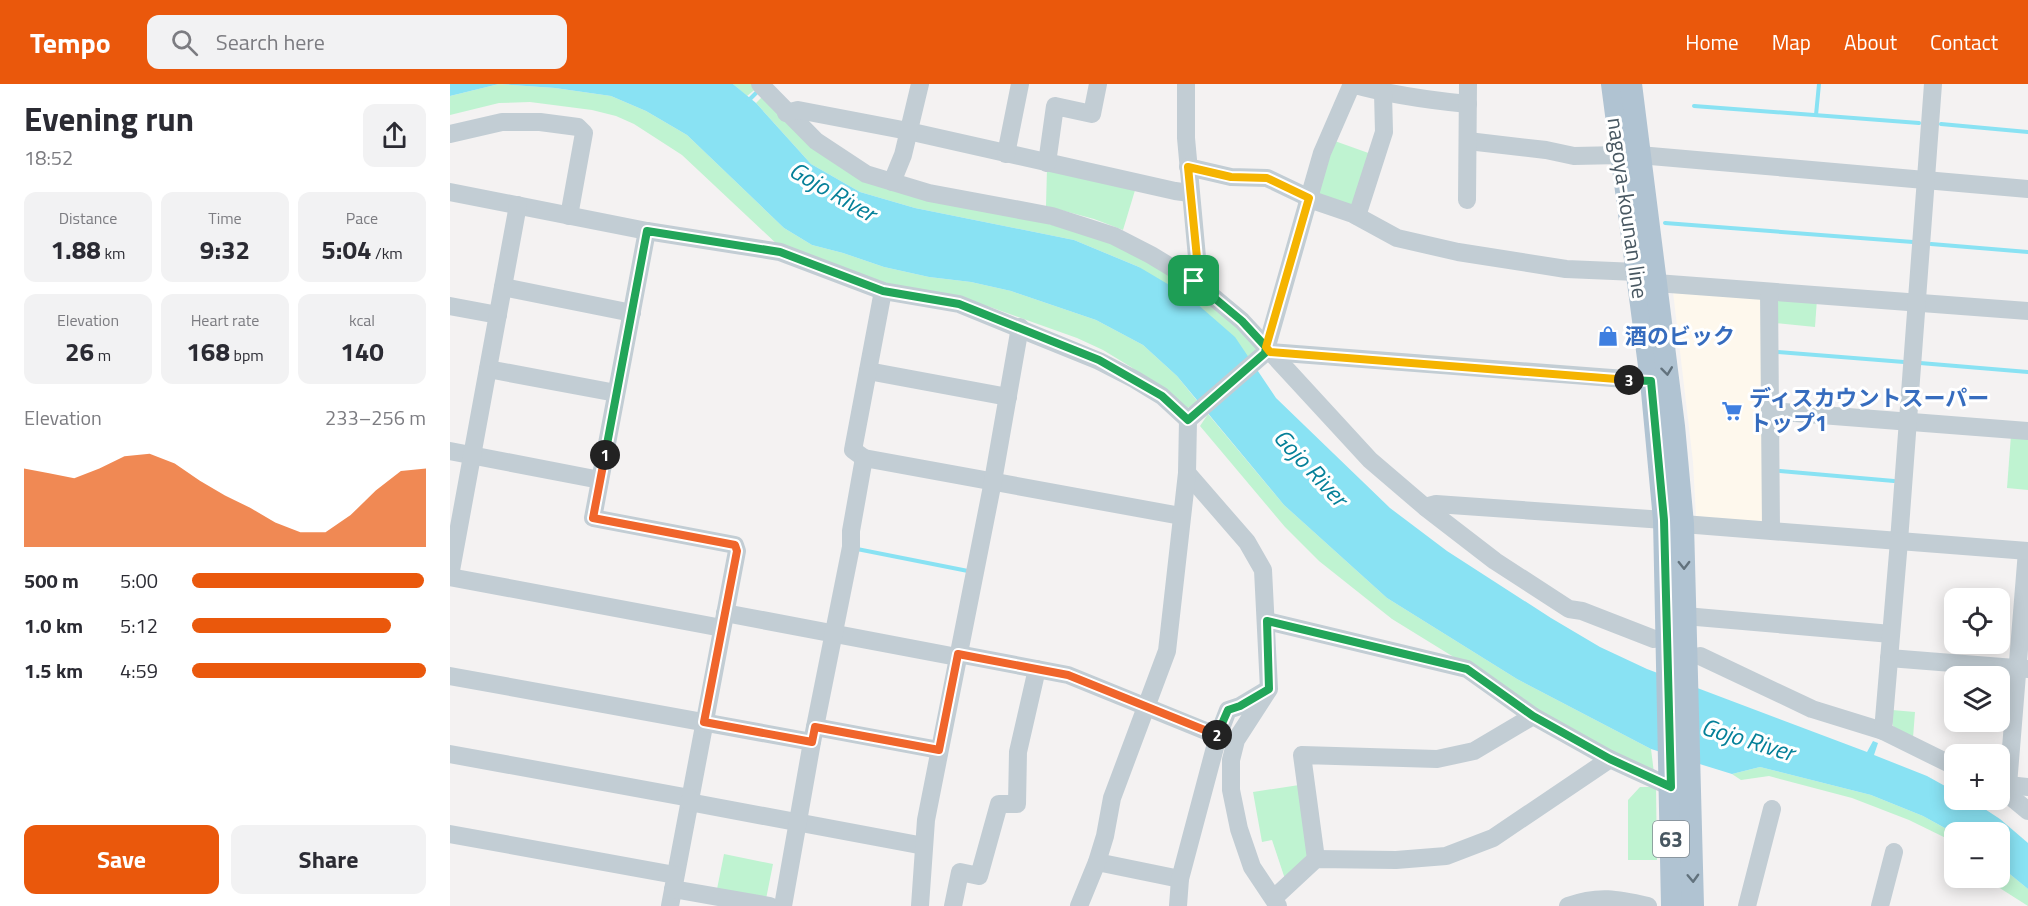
<!DOCTYPE html>
<html lang="en">
<head>
<meta charset="utf-8">
<style>
	body { margin:0; font-family:"Titillium Web","Noto Sans JP",sans-serif; background:#f2f2f3; color:#2b2b33; height:100vh; display:flex; flex-direction:column; font-size:22px; white-space:nowrap }
	* { box-sizing:border-box; margin:0 }
	p { font-size:20px; color:#7c7c81 }
	.icon { flex:none; width:33px; height:33px; fill:none; stroke:currentColor; stroke-width:2; stroke-linecap:round; stroke-linejoin:round }
	.map { position:relative; flex:1; overflow:hidden }
	.sheet { display:flex; flex-direction:column; background:#fff; width:450px }
	.sheet>* { flex:none }
	.controls { position:absolute; left:1494px; top:504px; display:grid; gap:12px }
	.controls a { display:grid; place-items:center; width:66px; height:66px; border-radius:12px; background:#fff; box-shadow:0 3px 15px #0003; font-size:30px }
	.pin { position:absolute; display:grid; place-items:center; width:51px; height:51px; color:#fff; margin:-26px; border-radius:12px; box-shadow:0 3px 9px #0006 }
	.km { position:absolute; width:30px; height:30px; margin:-15px; border-radius:50%; background:#222; color:#fff; font-size:16px; line-height:30px; text-align:center }
	.round { display:grid; place-items:center; flex:none; width:63px; height:63px; border-radius:12px; background:#f2f2f3 }
	.summary { display:flex; align-items:center; justify-content:space-between; height:102px; padding:0 24px }
	h1 { font-size:33px; font-weight:700; line-height:45px }
	.figures { display:grid; grid-template-columns:repeat(3,1fr); gap:9px; height:102px; padding:6px 24px }
	.figures div { display:grid; align-content:center; border-radius:12px; background:#f2f2f3; text-align:center }
	.figures b { font-size:26px; font-weight:700 }
	.figures small { font-size:16px; font-weight:400 }
	.figures p { font-size:16px }
	.chart { height:168px; padding:12px 24px }
	.chart p { display:flex; justify-content:space-between }
	.chart svg { width:100%; height:108px; margin-top:6px; fill:#ea580c; opacity:.7 }
	.action { display:flex; gap:12px; margin-top:auto; padding:12px 24px }
	.action a { flex:1; height:69px; border-radius:12px; background:#ea580c; color:#fff; font-size:24px; font-weight:700; line-height:69px; text-align:center }
	.action a+a { background:#f2f2f3; color:#2b2b33 }
	ul { padding:0 24px; list-style:none; font-size:20px }
	li { display:grid; grid-template-columns:96px 72px 1fr; align-items:center; height:45px }
	li i { height:15px; border-radius:8px; background:#ea580c }
	header { display:flex; align-items:center; gap:36px; box-sizing:border-box; height:84px; padding:0 30px; background:#ea580c; color:#fff }
	header strong { font-size:28px }
	nav { display:flex; gap:33px; margin-inline-start:auto; font-size:21px }
	.search { width:420px; height:54px; background:#f2f2f3; display:flex; align-items:center; gap:15px; box-sizing:border-box; padding:0 21px; border-radius:12px; color:#7c7c81; font-size:22px }
	main { display:flex; flex:1; min-height:0 }
	.map>svg:first-child { display:block }
</style>
</head>
<body>
<header>
<strong>Tempo</strong>
<div class="search"><svg class="icon" aria-label="search" viewBox="0 0 24 24"><circle cx="10" cy="10" r="6"/><path d="M15 15l6 6"/></svg>Search here</div>
<nav><a>Home</a><a>Map</a><a>About</a><a>Contact</a></nav>
</header>
<main>
<section class="sheet">
<div class="summary"><div><h1>Evening run</h1><p>18:52</p></div><a class="round"><svg class="icon" aria-label="share" viewBox="0 0 24 24"><path d="M12 15V3M7 8l5-5 5 5M5 13v7h14v-7"/></svg></a></div>
<div class="figures">
<div><p>Distance</p><b>1.88<small> km</small></b></div>
<div><p>Time</p><b>9:32</b></div>
<div><p>Pace</p><b>5:04<small> /km</small></b></div>
</div>
<div class="figures">
<div><p>Elevation</p><b>26<small> m</small></b></div>
<div><p>Heart rate</p><b>168<small> bpm</small></b></div>
<div><p>kcal</p><b>140</b></div>
</div>
<div class="chart"><p><span>Elevation</span>233–256 m</p>
<svg viewBox="0 0 160 44" preserveAspectRatio="none"><path d="M0 44V12L10 14L20 16L30 12L40 7L50 6L60 10L70 17L80 23L90 28L100 34L110 38L120 38L130 31L140 21L150 13L160 12V44z"/></svg>
</div>
<ul>
<li><b>500 m</b>5:00<i style="width:99%"></i></li>
<li><b>1.0 km</b>5:12<i style="width:85%"></i></li>
<li><b>1.5 km</b>4:59<i style="width:100%"></i></li>
</ul>
<div class="action"><a>Save</a><a>Share</a></div>
</section>
<div class="map">
<svg width="1578" height="822" viewBox="0 0 1578 822">
	<rect width="100%" height="100%" fill="#f4f2f2"/>
	<polygon fill="#fef8ed" points="1223,208 1310,212 1315,217 1315,434 1311,439 1246,432 1243,378"/>
	<g fill="#bff3d1">
		<polygon points="49,0 105,4 161,12 196,27 237,51 334,144 362,161 393,169 434,183 479,193 521,198 561,207 646,236 693,261 727,292 748,318 736,325 681,283 653,266 627,254 540,223 431,202 330,163 232,71 184,40 166,32 142,26 80,18 49,19 0,31 0,12"/>
		<polygon points="283,0 305,0 308,3 297,12"/>
		<polygon points="314,11 415,94 548,126 665,158 738,199 808,261 800,276 689,183 624,156 465,124 410,108 361,80 306,19"/>
		<polygon points="882,56 924,71 906,125 865,113"/>
		<polygon points="597,84 686,103 673,146 644,135 596,122"/>
		<polygon points="1326,214 1367,215 1365,243 1325,239"/>
		<polygon points="758,330 834,421 937,514 1067,595 1201,665 1204,689 1089,630 1028,588 942,535 869,477 835,443 750,342"/>
		<polygon points="1561,351 1578,352 1578,406 1557,404"/>
		<path d="M 1442,626 L 1465,628 L 1463,654 C 1446,646 1440,647 1442,626 Z"/>
		<polygon points="1310,683 1421,711 1473,732 1504,749 1504,758 1459,736 1402,714 1319,692 1291,696 1282,690"/>
		<polygon points="849,701 861,767 835,795 822,756 812,758 803,708"/>
		<polygon points="1190,703 1206,703 1207,776 1178,776 1178,716"/>
		<polygon points="274,770 323,780 315,820 266,810"/>
		<polygon points="1550,782 1578,805 1578,822 1534,794 1550,794"/>
	</g>
	<polygon fill="#89e2f3" points="0,0 283,0 306,19 361,80 410,108 465,124 624,156 689,183 738,212 785,253 826,314 940,424 997,467 1101,534 1150,563 1197,585 1417,668 1423,657 1428,659 1424,671 1477,692 1504,707 1504,716 1521,716 1550,735 1578,759 1578,805 1550,782 1550,748 1504,749 1473,732 1421,711 1310,683 1282,690 1201,665 1067,595 937,514 834,421 727,292 693,261 646,236 561,207 521,198 479,193 434,183 393,169 362,161 334,144 237,51 196,27 161,12 105,4 49,0 0,12"/>
	<g fill="none" stroke-linecap="round" stroke-linejoin="round">
		<g stroke="#89e2f3" stroke-width="4">
			<polyline points="298,17 308,7"/>
			<polyline points="1244,22 1469,39"/>
			<polyline points="1366,31 1369,0"/>
			<polyline points="1491,40 1578,48"/>
			<polyline points="1215,139 1463,158"/>
			<polyline points="1481,160 1578,168"/>
			<polyline points="1327,268 1454,278"/>
			<polyline points="1470,279 1578,288"/>
			<polyline points="1330,387 1444,397"/>
			<polyline points="407,465 518,487"/>
		</g>
		<g stroke="#c2cdd4" stroke-width="18">
			<polyline points="310,0 366,57 416,90 479,109 602,132 664,152 701,171 744,197 792,237 920,376 975,423 1045,477 1119,525 1132,527 1204,555"/>
			<polyline points="736,0 736,54 748,184 744,197"/>
			<polyline points="336,29 348,26 458,47 725,107 740,109"/>
			<polyline points="0,50 52,38 90,38 128,43 134,49 119,132"/>
			<polyline points="1018,57 1096,66 1124,72 1171,71"/>
			<polyline points="556,70 570,0"/>
			<polyline points="1189,71 1578,105"/>
			<polyline points="597,79 605,22 642,30 648,0"/>
			<polyline points="442,98 453,71 470,0"/>
			<polyline points="0,108 197,147 330,168 433,207 509,220 649,277 684,295 712,312 738,336"/>
			<path d="M 859,114 L 872,69 L 902,0 C 940,11 978,16 1018,20"/>
			<polyline points="859,115 903,130 947,154 1008,168 1116,185 1187,188"/>
			<polyline points="1017,116 1018,0"/>
			<polyline points="907,132 934,48 933,9"/>
			<polyline points="197,147 143,434 285,461 287,467 220,822"/>
			<polyline points="1206,199 1578,227"/>
			<polyline points="53,203 182,229"/>
			<polyline points="1319,208 1321,446"/>
			<polyline points="0,222 48,231"/>
			<polyline points="820,268 1201,297"/>
			<polyline points="38,285 166,309"/>
			<polyline points="418,287 558,313"/>
			<polyline points="1320,327 1578,347"/>
			<polyline points="0,367 150,396"/>
			<polyline points="414,374 403,366 433,207"/>
			<polyline points="737,389 797,458 813,486 819,605 786,656 781,676 781,706 789,745 802,783 828,822"/>
			<polyline points="975,423 986,420 1214,436"/>
			<polyline points="1233,440 1449,457 1483,0"/>
			<polyline points="1577,467 1558,701 1555,708 1578,727"/>
			<polyline points="0,492 68,121"/>
			<polyline points="0,493 272,544"/>
			<polyline points="275,529 507,573"/>
			<polyline points="1235,532 1441,550"/>
			<polyline points="817,537 1017,585 1083,632"/>
			<polyline points="508,570 618,591 768,652"/>
			<polyline points="1250,572 1362,625 1433,647"/>
			<polyline points="1439,574 1578,585"/>
			<polyline points="0,592 362,658"/>
			<polyline points="365,643 489,666"/>
			<polyline points="0,670 240,714"/>
			<polyline points="1504,682 1433,647 1449,457 1578,467"/>
			<polyline points="1558,701 1578,703"/>
			<polyline points="239,718 474,762"/>
			<polyline points="0,750 225,791"/>
			<polyline points="866,775 852,671 987,675 1024,667 1083,632 1160,675 1221,703"/>
			<polyline points="647,778 730,795"/>
			<polyline points="223,805 320,822"/>
			<polyline points="824,814 866,775 946,776 996,772 1043,754 1160,675"/>
			<polyline points="333,822 362,658 401,463 401,447 414,374 731,432"/>
			<polyline points="470,822 476,736 543,397 570,243"/>
			<polyline points="503,822 510,788 529,792 549,720 567,720 568,668 587,585"/>
			<polyline points="629,822 647,778 655,752 662,714 717,567 737,389 738,336 815,269 859,114 817,94 781,93 738,83"/>
			<polyline points="728,822 730,795 768,652 778,626 790,622 815,607"/>
			<path d="M 1118,822 C 1149,811 1167,815 1198,822"/>
			<polyline points="1297,822 1322,725"/>
			<polyline points="1430,822 1444,768"/>
		</g>
		<g stroke="#b0c3d2" stroke-width="22">
			<polyline points="1162,0 1201,297 1214,436 1222,822"/>
			<polyline points="1181,0 1224,342 1233,440 1243,822"/>
		</g>
	</g>
	<defs><path id="oneway-chevron" d="M-2-3.5L2.5 0L-2 3.5" fill="none" stroke-width="1.6" stroke-linecap="round" stroke-linejoin="round" transform="scale(1.5)"/></defs>
	<g stroke="#62727d">
		<use href="#oneway-chevron" transform="translate(1217 287) rotate(83)"/>
		<use href="#oneway-chevron" transform="translate(1234 481) rotate(89)"/>
		<use href="#oneway-chevron" transform="translate(1243 794) rotate(88)"/>
	</g>
	<g fill="none" stroke-linecap="round" stroke-linejoin="round">
		<g stroke="#fff" stroke-width="12">
			<polyline id="split-1" points="155,371 197,147 330,168 433,207 509,220 649,276 712,312 738,336 815,269 816,263 792,237 744,197"/>
		</g>
		<g stroke="#fff" stroke-width="12">
			<polyline id="split-2" points="155,371 143,434 285,461 287,467 254,638 362,658 365,643 489,666 508,570 618,591 767,651"/>
		</g>
		<g stroke="#fff" stroke-width="12">
			<polyline id="split-3" points="767,651 778,626 790,622 819,605 817,537 1017,585 1083,632 1160,675 1221,703 1214,436 1201,297 1179,296"/>
		</g>
		<g stroke="#fff" stroke-width="12">
			<polyline id="split-4" points="744,197 748,184 738,83 781,93 817,94 859,114 816,263 820,268 1179,296"/>
		</g>
		<use href="#split-1" stroke="#22a559" stroke-width="8"/>
		<use href="#split-2" stroke="#f0652b" stroke-width="8"/>
		<use href="#split-3" stroke="#22a559" stroke-width="8"/>
		<use href="#split-4" stroke="#f5b400" stroke-width="8"/>
	</g>
	<defs>
		<g id="shop-bare" transform="scale(1.62)"><path d="M-5-2.5h2.3a2.7 3.5 0 0 1 5.4 0H5L5.5 6h-11ZM-1.5-2.5h3a1.5 2.3 0 0 0-3 0Z" fill="#3f7fe0" stroke="#fff" stroke-width="2.5" paint-order="stroke"/></g>
		<g id="supermarket-bare" transform="scale(1.62)"><path d="M-6-5.5h2.5l.6 2H6L4.5 2H-2.5L-4.4-4H-6ZM-1.5 3.2a1.3 1.3 0 1 0 .1 0ZM3 3.2a1.3 1.3 0 1 0 .1 0Z" fill="#3f7fe0" stroke="#fff" stroke-width="2.5" paint-order="stroke"/></g>
	</defs>
	<g fill-rule="evenodd">
		<use href="#shop-bare" x="1158" y="252"/>
		<use href="#supermarket-bare" x="1282" y="327"/>
	</g>
	<g text-anchor="middle" dominant-baseline="central" stroke-width="6" stroke-linejoin="round" paint-order="stroke">
		<rect fill="#fff" stroke="#7f8990" stroke-width="1.5" x="1203" y="737" width="36" height="36" rx="4.5"/>
		<g font-size="21" font-weight="bold" fill="#485761">
			<text x="1221" y="755">63</text>
		</g>
		<g font-size="22" fill="#485761" stroke="#fff">
			<text transform="translate(1178 124) rotate(82)">nagoya-kounan line</text>
		</g>
		<g font-size="22" font-weight="bold" fill="#366cbe" stroke="#fff" text-anchor="start">
			<text x="1175" y="252">酒のビック</text>
			<text x="1299" y="314">ディスカウントスーパー<tspan x="1299" dy="25">トップ1</tspan></text>
		</g>
		<g font-size="24" font-style="italic" fill="#058099" stroke="#fff">
			<text transform="translate(383 107) rotate(30)">Gojo River</text>
			<text transform="translate(861 383) rotate(47)">Gojo River</text>
			<text transform="translate(1298 655) rotate(17)">Gojo River</text>
		</g>
	</g>
</svg>
<div class="controls">
<a><svg class="icon" aria-label="locate" viewBox="0 0 24 24"><circle cx="12" cy="12" r="6"/><path d="M12 2v4M12 18v4M2 12h4M18 12h4"/></svg></a>
<a><svg class="icon" aria-label="layers" viewBox="0 0 24 24"><path d="M12 4l9 5-9 5-9-5zM3 14l9 5 9-5"/></svg></a>
<a>+</a>
<a>−</a>
</div>
<div class="pin" style="left:744px;top:197px;background:#1e9e55"><svg class="icon" aria-label="arrive" viewBox="0 0 24 24"><path d="M6 21V4h12l-3 4 3 4H6"/></svg></div>
<b class="km" style="left:155px;top:371px">1</b>
<b class="km" style="left:767px;top:651px">2</b>
<b class="km" style="left:1179px;top:296px">3</b>
</div>
</main>
</body>
</html>
